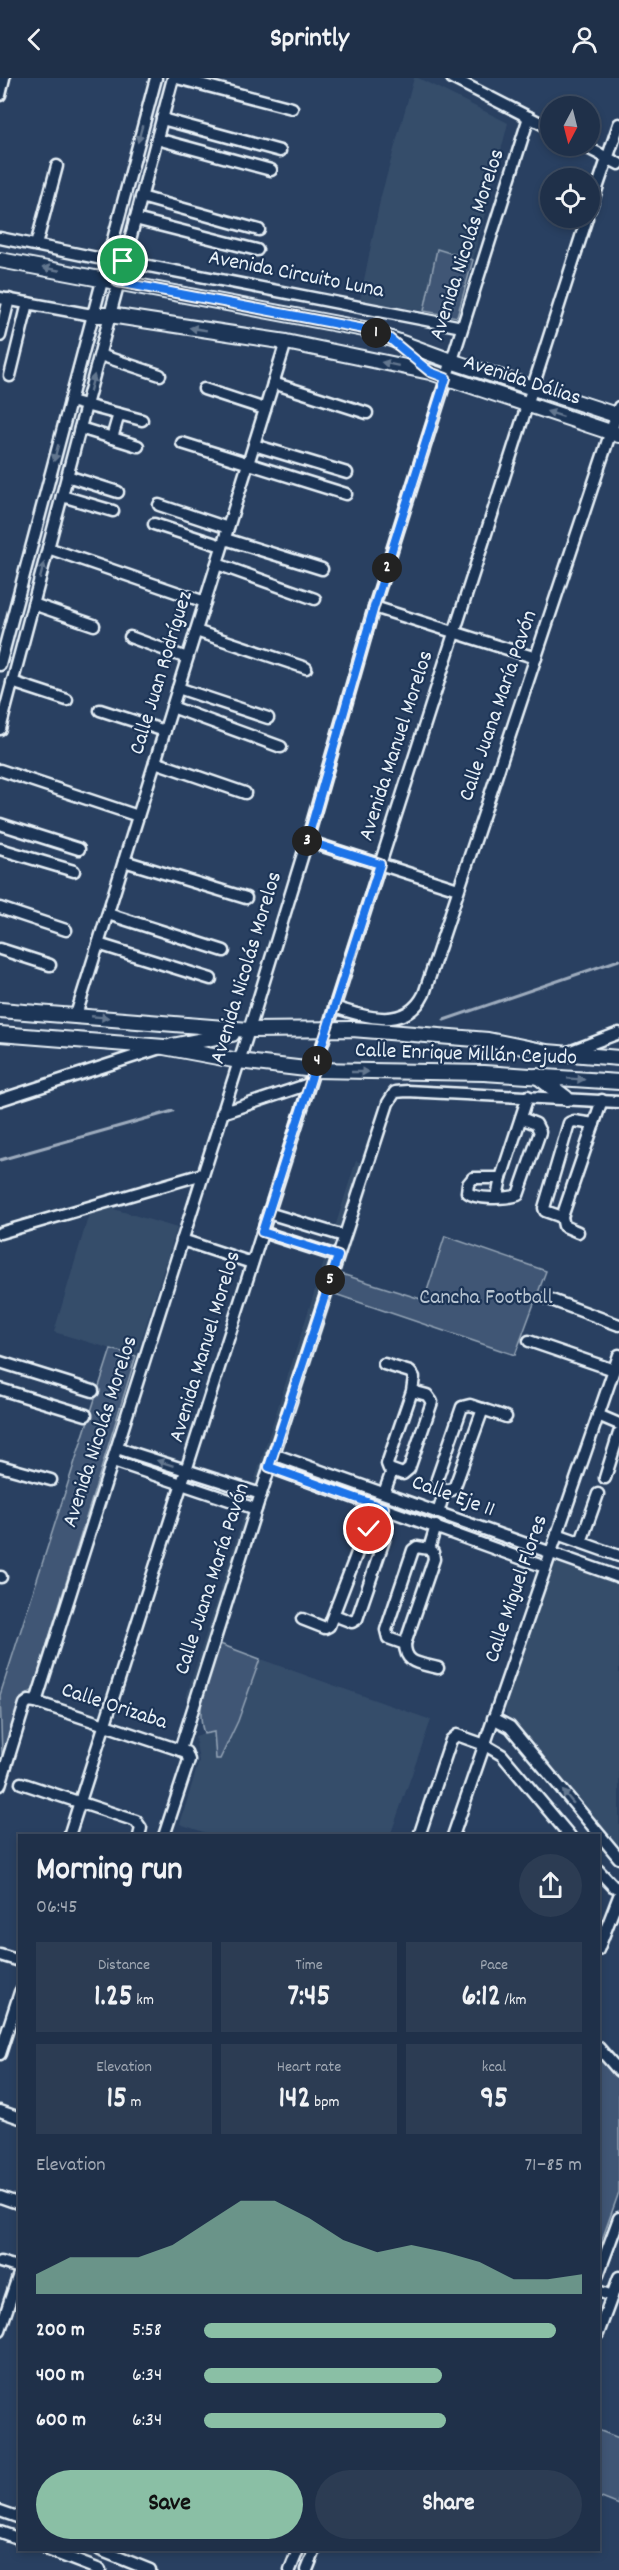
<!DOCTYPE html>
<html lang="en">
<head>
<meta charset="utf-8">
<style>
	body { margin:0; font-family:Dekko,sans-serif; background:#2c3c53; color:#f1f3f6; height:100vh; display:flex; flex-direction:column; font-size:22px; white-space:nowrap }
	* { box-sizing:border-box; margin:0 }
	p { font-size:20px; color:#a1a9b4 }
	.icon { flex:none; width:33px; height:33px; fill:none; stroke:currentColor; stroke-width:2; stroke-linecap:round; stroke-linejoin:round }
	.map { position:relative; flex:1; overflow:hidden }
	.panel { position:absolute; left:18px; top:1756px; width:582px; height:717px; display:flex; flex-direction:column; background:#1f3049; border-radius:0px; box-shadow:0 3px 9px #0003,0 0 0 2px #3c4b61 }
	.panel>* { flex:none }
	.needle { width:39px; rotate:187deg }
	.controls { position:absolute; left:540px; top:18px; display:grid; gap:12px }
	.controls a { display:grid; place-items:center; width:60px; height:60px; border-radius:50%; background:#1f3049; box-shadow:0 3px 9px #0003,0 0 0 2px #3c4b61; font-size:30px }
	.pin { position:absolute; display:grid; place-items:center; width:51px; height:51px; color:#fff; margin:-26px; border:3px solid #fff; border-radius:50%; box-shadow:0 2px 6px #0007 }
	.km { position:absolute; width:30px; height:30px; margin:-15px; border-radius:50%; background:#222; color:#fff; font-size:16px; line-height:30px; text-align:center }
	.round { display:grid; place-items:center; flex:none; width:63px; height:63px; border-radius:32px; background:#2c3c53 }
	.overview { display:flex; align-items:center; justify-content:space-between; height:102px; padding:0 18px }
	h1 { font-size:33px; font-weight:700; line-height:45px }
	.figures { display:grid; grid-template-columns:repeat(3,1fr); gap:9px; height:102px; padding:6px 18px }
	.figures div { display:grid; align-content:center; border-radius:0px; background:#2c3c53; text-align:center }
	.figures b { font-size:30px; font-weight:700 }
	.figures small { font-size:16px; font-weight:400 }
	.figures p { font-size:16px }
	.chart { height:168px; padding:12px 18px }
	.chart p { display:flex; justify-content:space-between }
	.chart svg { width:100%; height:108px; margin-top:6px; fill:#8abfa5; opacity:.7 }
	.primary-button { display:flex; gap:12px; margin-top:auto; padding:12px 18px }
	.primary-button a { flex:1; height:69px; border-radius:36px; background:#8abfa5; color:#111; font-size:24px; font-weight:700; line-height:69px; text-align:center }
	.primary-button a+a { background:#2c3c53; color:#f1f3f6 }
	ul { padding:0 18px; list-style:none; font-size:20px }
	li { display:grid; grid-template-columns:96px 72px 1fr; align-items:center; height:45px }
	li i { height:15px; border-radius:8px; background:#8abfa5 }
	header { display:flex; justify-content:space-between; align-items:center; height:78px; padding:0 18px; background:#1f3049; font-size:27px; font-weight:700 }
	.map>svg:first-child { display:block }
</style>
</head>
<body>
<header><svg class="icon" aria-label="back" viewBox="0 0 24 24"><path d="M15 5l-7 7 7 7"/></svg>Sprintly<svg class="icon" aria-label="person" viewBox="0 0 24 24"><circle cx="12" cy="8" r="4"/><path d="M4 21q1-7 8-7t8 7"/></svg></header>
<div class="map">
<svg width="619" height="2492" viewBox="0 0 619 2492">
	<rect width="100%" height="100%" fill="#294061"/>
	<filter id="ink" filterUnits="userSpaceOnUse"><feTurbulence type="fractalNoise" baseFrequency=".0167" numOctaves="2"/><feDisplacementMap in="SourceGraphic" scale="12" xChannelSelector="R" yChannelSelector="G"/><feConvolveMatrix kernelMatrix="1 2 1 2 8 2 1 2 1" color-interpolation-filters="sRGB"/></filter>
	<g filter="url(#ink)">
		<g fill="#364d6b">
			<polygon points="414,0 418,0 508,45 473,182 437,171 424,233 360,222 381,118"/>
			<polygon points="356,1083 376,1089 201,1625 186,1619"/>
			<polygon points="107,1129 177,1150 136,1278 54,1254 89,1136"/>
			<polygon points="553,1480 619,1504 619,1768 612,1763 506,1636 505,1628"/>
			<polygon points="260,1581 431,1642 390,1758 215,1758 180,1746 199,1683 195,1658 214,1653 216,1681 220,1681 238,1643"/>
		</g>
		<g fill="#415774" stroke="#94a4b6" stroke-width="1.5">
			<polygon points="437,171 473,182 457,239 424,233"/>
			<polygon points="445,1158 546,1193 515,1277 326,1213 332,1193 424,1222"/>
			<polygon points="111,1271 136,1278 33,1612 21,1620 2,1677 0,1617"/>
			<path d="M 220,1566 L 260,1581 L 238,1643 L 220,1681 L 216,1681 L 214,1654 L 204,1656 C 194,1626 210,1595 220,1566 Z"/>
			<polygon points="598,1975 619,2000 619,2114 599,2170"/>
			<polygon points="598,2352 619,2360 619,2427 599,2419"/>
		</g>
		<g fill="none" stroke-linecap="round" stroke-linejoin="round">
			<g stroke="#9dabbd" stroke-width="3">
				<polyline points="444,942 619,882"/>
				<polyline points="0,1082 173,1033"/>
			</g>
			<g stroke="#e8f1f8" stroke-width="15">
				<g id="minor">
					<polyline points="177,0 292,30"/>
					<polyline points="452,0 550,50"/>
					<polyline points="0,17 4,0"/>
					<polyline points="162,41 280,73"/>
					<polyline points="157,61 271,92"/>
					<polyline points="584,68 619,86"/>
					<polyline points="141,119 259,152"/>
					<polyline points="590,131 619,46"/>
					<polyline points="135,141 257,172"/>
					<polyline points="0,160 107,182"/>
					<polyline points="36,167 57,88"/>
					<polyline points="123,183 462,249"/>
					<polyline points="0,220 92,237"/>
					<polyline points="0,258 9,221"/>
					<polyline points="100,277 160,297"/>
					<polyline points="10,298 28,225"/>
					<polyline points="273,305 367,335"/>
					<polyline points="204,311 265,331"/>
					<polyline points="70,323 142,342"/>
					<polyline points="80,350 138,368"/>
					<polyline points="112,360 119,336"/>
					<polyline points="182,365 346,416"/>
					<polyline points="254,367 347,395"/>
					<polyline points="67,398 118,414"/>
					<polyline points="62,418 113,433"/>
					<polyline points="159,427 228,450"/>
					<polyline points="154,446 222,468"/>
					<polyline points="225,461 322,491"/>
					<polyline points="48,470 205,524"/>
					<polyline points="217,486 315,521"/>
					<polyline points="33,526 94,547"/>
					<polyline points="374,529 536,580"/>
					<polyline points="196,553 306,590"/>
					<polyline points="130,559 187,580"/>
					<polyline points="0,587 156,0"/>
					<polyline points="12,604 67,622"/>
					<polyline points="178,610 268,640"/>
					<polyline points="172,629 281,669"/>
					<polyline points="100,632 165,653"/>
					<polyline points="0,651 173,0"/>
					<polyline points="155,684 245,715"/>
					<polyline points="0,692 138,738"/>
					<polyline points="0,746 79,771"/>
					<polyline points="307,763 458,811"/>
					<polyline points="0,771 74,793"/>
					<polyline points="124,783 246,820"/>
					<polyline points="0,830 66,852"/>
					<polyline points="108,836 224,873"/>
					<polyline points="98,866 211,901"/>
					<polyline points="0,871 50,887"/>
					<path d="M 334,929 C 365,939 406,953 424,916 L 619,329"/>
					<polyline points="76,937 286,264"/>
					<polyline points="566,975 619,955"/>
					<polyline points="0,1022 160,970"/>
					<polyline points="222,1035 309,1006"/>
					<polyline points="501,1100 528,1018"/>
					<path d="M 497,1119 L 501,1100 L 473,1100 L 468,1106 L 467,1114 C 476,1122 506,1121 518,1117 L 540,1054 L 536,1046 L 521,1040"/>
					<polyline points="268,1135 344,1158"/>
					<polyline points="562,1139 545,1133 544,1130 569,1045 574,1043 594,1046"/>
					<polyline points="262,1154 337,1178"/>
					<polyline points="578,1154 564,1148 562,1139 602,1022"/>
					<polyline points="0,1155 203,1096"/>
					<polyline points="182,1162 252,1185"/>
					<polyline points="546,1220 619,1247"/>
					<polyline points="529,1263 614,1292"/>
					<polyline points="0,1284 93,1313"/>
					<polyline points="384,1286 410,1294 414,1299 412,1313 387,1386 389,1391 403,1396 409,1391 432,1324 427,1317 412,1313"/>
					<polyline points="0,1311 86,1337"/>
					<polyline points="598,1337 619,1346"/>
					<polyline points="117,1370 261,1416"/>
					<polyline points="273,1376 619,1499"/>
					<polyline points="113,1383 256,1431"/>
					<polyline points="0,1388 51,1402"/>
					<polyline points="269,1389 545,1489"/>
					<polyline points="605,1400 619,1355"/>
					<polyline points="445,1412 439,1409 437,1401 462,1329 470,1327 506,1339"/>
					<polyline points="384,1415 392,1393"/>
					<polyline points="438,1435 445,1412 452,1412 455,1408 483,1331"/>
					<path d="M 436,1448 L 429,1471 L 433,1474 L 434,1481 L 405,1566 C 405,1587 421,1585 438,1590"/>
					<polyline points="377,1452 384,1430"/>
					<polyline points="557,1456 619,1478"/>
					<polyline points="581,1464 598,1416"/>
					<polyline points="0,1499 1,1499"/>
					<polyline points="302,1541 325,1550 329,1548 365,1454 369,1451 380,1454 384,1457 384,1462 357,1541 352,1544 334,1537"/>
					<polyline points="405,1566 388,1560 386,1552 413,1472 417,1469 429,1471"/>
					<polyline points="36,1624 249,952 307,763 374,529 529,39"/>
					<polyline points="493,1640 510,1649 619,1780"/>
					<polyline points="180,1672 256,1431 388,1025 395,1014 407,1013 619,1024"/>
					<polyline points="21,1705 136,1743 141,1750 139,1758"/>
					<polyline points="0,1707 25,1626 29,1623 36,1624 186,1674 189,1682 164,1758"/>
					<polyline points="69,1758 587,140"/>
					<polyline points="419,1758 451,1662 457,1657 485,1667 502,1677 570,1758"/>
					<polyline points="453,1758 619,1277"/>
					<polyline points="598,1792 613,1808 619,1811"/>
					<polyline points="598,1872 619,1818"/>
					<polyline points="0,1877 20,1883"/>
					<polyline points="598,1969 619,1993"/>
					<polyline points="0,1976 20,1914"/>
					<polyline points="0,2033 20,2040"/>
					<polyline points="0,2119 20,2126"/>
					<polyline points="0,2184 20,2190"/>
					<polyline points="598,2197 619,2140"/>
					<polyline points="598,2213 612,2218"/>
					<polyline points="0,2252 20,2193"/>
					<polyline points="598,2256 619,2199"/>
					<polyline points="0,2433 20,2440"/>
					<polyline points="0,2454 20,2461"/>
					<polyline points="48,2472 100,2492"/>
					<polyline points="100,2472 150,2492"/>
					<polyline points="290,2492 298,2472"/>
					<polyline points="307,2492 315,2472"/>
				</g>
			</g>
			<g stroke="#e8f1f8" stroke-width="18">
				<g id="major">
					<polyline points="0,182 364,251 451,283 619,338"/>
					<polyline points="92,237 110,237 286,264 430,294 619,357"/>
					<polyline points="0,932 249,952 352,951 488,962 547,974 619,980"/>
					<polyline points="0,956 164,969 239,983 314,992 484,995 619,1004"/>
					<polyline points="172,968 232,956"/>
					<polyline points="537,998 566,1020"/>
				</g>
			</g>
			<use href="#minor" stroke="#1d3557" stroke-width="10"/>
			<use href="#major" stroke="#1d3557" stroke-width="14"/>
		</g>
		<defs><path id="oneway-solid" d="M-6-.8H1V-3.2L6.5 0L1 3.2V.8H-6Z" transform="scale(1.5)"/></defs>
		<g fill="#64778f">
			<use href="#oneway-solid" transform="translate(140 56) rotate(105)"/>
			<use href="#oneway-solid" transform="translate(51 191) rotate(-169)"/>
			<use href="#oneway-solid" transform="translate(198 251) rotate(-171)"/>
			<use href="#oneway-solid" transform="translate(390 286) rotate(-168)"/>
			<use href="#oneway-solid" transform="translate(92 305) rotate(-75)"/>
			<use href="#oneway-solid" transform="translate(555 336) rotate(-162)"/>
			<use href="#oneway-solid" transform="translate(56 375) rotate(105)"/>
			<use href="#oneway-solid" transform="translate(42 493) rotate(-75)"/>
			<use href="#oneway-solid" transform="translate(100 939) rotate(5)"/>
			<use href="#oneway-solid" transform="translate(360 994)"/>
			<use href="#oneway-solid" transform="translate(576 1001) rotate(4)"/>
			<use href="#oneway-solid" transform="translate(165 1385) rotate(-162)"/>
			<use href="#oneway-solid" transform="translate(568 1719) rotate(-130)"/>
		</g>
	</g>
	<g fill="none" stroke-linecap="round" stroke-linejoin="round" filter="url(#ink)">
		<g stroke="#fff" stroke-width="12">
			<polyline id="route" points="123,183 118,204 364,251 389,260 430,294 446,300 374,529 307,763 380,786 262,1154 338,1178 269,1389 384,1430 377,1452 369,1451"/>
		</g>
		<use href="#route" stroke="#1a73e8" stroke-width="8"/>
	</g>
	<g text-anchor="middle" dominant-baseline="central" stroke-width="4.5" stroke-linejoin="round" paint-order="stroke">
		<g font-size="22" fill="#e8f1f8" stroke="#1d3557">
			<text transform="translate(468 167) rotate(-72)">Avenida Nicolás Morelos</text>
			<text transform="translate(296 197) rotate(11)">Avenida Circuito Luna</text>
			<text transform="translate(522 303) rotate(18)">Avenida Dálias</text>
			<text transform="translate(162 595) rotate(-73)">Calle Juan Rodríguez</text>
			<text transform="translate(499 628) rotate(-71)">Calle Juana María Pavón</text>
			<text transform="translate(397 668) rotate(-72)">Avenida Manuel Morelos</text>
			<text transform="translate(247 890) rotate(-73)">Avenida Nicolás Morelos</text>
			<text transform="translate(466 977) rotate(2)">Calle Enrique Millán Cejudo</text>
			<text transform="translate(206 1269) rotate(-73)">Avenida Manuel Morelos</text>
			<text transform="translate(101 1354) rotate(-72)">Avenida Nicolás Morelos</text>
			<text transform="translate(453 1419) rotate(20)">Calle Eje 11</text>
			<text transform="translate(213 1501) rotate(-72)">Calle Juana María Pavón</text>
			<text transform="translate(517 1511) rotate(-71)">Calle Miguel Flores</text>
			<text transform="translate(114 1629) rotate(18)">Calle Orizaba</text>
		</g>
		<g font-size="22" fill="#b6c3d0" stroke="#1d3557">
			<text x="486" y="1220">Cancha Football</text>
		</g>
	</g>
</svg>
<div class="controls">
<a><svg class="needle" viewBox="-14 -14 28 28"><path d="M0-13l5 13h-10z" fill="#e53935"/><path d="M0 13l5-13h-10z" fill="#a1a9b4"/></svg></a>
<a><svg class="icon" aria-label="locate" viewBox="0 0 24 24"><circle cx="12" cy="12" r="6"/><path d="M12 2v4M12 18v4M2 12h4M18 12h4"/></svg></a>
</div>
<div class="pin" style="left:123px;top:183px;background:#1e9e55"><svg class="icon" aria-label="arrive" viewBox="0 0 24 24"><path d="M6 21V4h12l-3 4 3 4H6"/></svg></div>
<div class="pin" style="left:369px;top:1451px;background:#d93025"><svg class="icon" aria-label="check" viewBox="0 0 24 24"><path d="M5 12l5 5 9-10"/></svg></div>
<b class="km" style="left:376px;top:255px">1</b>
<b class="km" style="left:387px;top:490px">2</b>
<b class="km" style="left:307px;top:763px">3</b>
<b class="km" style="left:317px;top:983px">4</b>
<b class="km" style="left:330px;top:1202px">5</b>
<section class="panel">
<div class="overview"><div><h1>Morning run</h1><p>06:45</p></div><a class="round"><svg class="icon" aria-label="share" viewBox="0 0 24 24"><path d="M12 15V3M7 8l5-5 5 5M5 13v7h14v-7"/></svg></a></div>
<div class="figures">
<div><p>Distance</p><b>1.25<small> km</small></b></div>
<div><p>Time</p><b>7:45</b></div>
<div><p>Pace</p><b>6:12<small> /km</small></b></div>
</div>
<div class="figures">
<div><p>Elevation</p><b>15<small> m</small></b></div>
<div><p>Heart rate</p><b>142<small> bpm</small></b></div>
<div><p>kcal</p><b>95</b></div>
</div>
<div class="chart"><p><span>Elevation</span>71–85 m</p>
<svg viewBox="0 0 160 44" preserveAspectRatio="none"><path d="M0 44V36L10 29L20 29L30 29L40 24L50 15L60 6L70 6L80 13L90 22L100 27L110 24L120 27L130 31L140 38L150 38L160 36V44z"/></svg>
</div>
<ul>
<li><b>200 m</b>5:58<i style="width:93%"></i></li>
<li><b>400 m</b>6:34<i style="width:63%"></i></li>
<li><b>600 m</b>6:34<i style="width:64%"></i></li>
</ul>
<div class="primary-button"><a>Save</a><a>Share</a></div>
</section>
</div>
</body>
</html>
